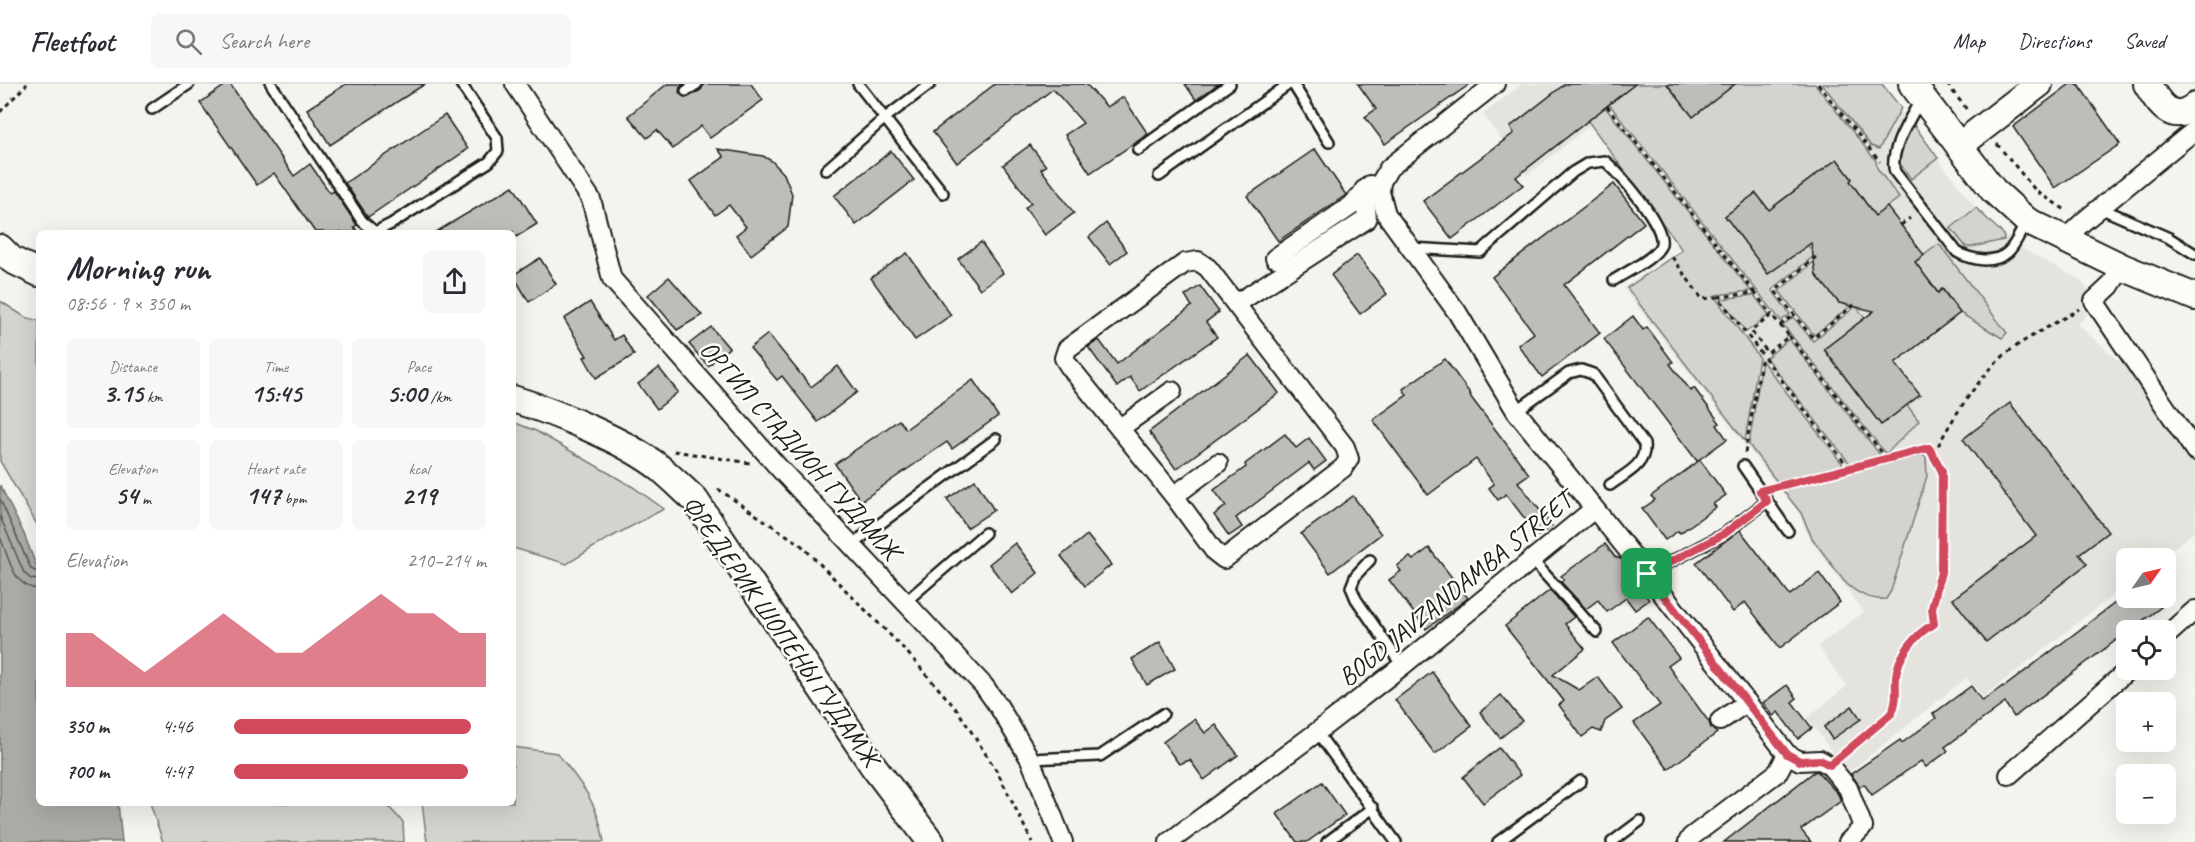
<!DOCTYPE html>
<html lang="en">
<head>
<meta charset="utf-8">
<style>
	body { margin:0; font-family:Caveat,sans-serif; background:#f7f7f7; color:#2b2b33; height:100vh; display:flex; flex-direction:column; font-size:22px; white-space:nowrap }
	* { box-sizing:border-box; margin:0 }
	p { font-size:20px; color:#7c7c81 }
	.icon { flex:none; width:33px; height:33px; fill:none; stroke:currentColor; stroke-width:2; stroke-linecap:round; stroke-linejoin:round }
	.map { position:relative; flex:1; overflow:hidden }
	.drawer { position:absolute; left:36px; top:146px; width:480px; height:576px; display:flex; flex-direction:column; background:#fff; border-radius:9px; box-shadow:0 6px 24px #0002 }
	.drawer>* { flex:none }
	.needle { width:39px; rotate:56deg }
	.buttons { position:absolute; left:2116px; top:464px; display:grid; gap:12px }
	.buttons a { display:grid; place-items:center; width:60px; height:60px; border-radius:9px; background:#fff; box-shadow:0 6px 24px #0002; font-size:30px }
	.pin { position:absolute; display:grid; place-items:center; width:51px; height:51px; color:#fff; margin:-26px; border-radius:12px; box-shadow:0 3px 9px #0006 }
	.round { display:grid; place-items:center; flex:none; width:63px; height:63px; border-radius:9px; background:#f7f7f7 }
	.summary { display:flex; align-items:center; justify-content:space-between; height:102px; padding:0 30px }
	h1 { font-size:33px; font-weight:700; line-height:45px }
	.stats { display:grid; grid-template-columns:repeat(3,1fr); gap:9px; height:102px; padding:6px 30px }
	.stats div { display:grid; align-content:center; border-radius:9px; background:#f7f7f7; text-align:center }
	.stats b { font-size:26px; font-weight:700 }
	.stats small { font-size:16px; font-weight:400 }
	.stats p { font-size:16px }
	.chart { height:168px; padding:12px 30px }
	.chart p { display:flex; justify-content:space-between }
	.chart svg { width:100%; height:108px; margin-top:6px; fill:#d1495b; opacity:.7 }
	ul { padding:0 30px; list-style:none; font-size:20px }
	li { display:grid; grid-template-columns:96px 72px 1fr; align-items:center; height:45px }
	li i { height:15px; border-radius:8px; background:#d1495b }
	header { display:flex; align-items:center; gap:36px; box-sizing:border-box; height:84px; padding:0 30px; background:#fff; border-bottom:2px solid #e1e1e2 }
	header strong { font-size:28px }
	nav { display:flex; gap:33px; margin-inline-start:auto; font-size:21px }
	.search { width:420px; height:54px; background:#f7f7f7; display:flex; align-items:center; gap:15px; box-sizing:border-box; padding:0 21px; border-radius:9px; color:#7c7c81; font-size:22px }
	.map>svg:first-child { display:block }
</style>
</head>
<body>
<header>
<strong>Fleetfoot</strong>
<div class="search"><svg class="icon" aria-label="search" viewBox="0 0 24 24"><circle cx="10" cy="10" r="6"/><path d="M15 15l6 6"/></svg>Search here</div>
<nav><a>Map</a><a>Directions</a><a>Saved</a></nav>
</header>
<div class="map">
<svg width="2195" height="758" viewBox="0 0 2195 758">
	<rect width="100%" height="100%" fill="#f4f3ee"/>
	<filter id="ink" filterUnits="userSpaceOnUse"><feTurbulence type="fractalNoise" baseFrequency=".0167" numOctaves="2"/><feDisplacementMap in="SourceGraphic" scale="12" xChannelSelector="R" yChannelSelector="G"/><feConvolveMatrix kernelMatrix="1 2 1 2 8 2 1 2 1" color-interpolation-filters="sRGB"/></filter>
	<g filter="url(#ink)">
		<polygon fill="#e4e3de" points="1522,0 1880,0 1976,124 2003,150 2023,165 2080,196 2093,213 2082,222 2088,230 2077,240 2137,293 2195,379 2195,447 2160,474 2127,474 2127,500 1983,613 1966,594 1848,689 1807,634 1847,602 1818,562 1864,528 1810,455 1798,428 1623,204 1682,166 1590,41 1527,92 1483,30"/>
		<g fill="#d4d3cf" stroke="#787876" stroke-width="1.5">
			<polygon points="1635,0 1667,0 1693,33 1735,0 1815,0 1876,77 1877,84 1899,114 1875,132 1850,97 1852,95 1837,75 1769,126 1756,109 1725,132 1768,190 1808,161 1815,171 1772,206 1790,230 1781,237 1609,20"/>
			<polygon points="1822,0 1882,0 1901,24 1879,65 1871,62"/>
			<polygon points="1605,23 1751,207 1716,211 1717,216 1759,273 1745,357 1627,204 1682,166 1588,37"/>
			<polygon points="1914,41 1938,74 1911,95 1898,77 1898,67"/>
			<polygon points="1976,124 2003,150 2004,156 1972,163 1966,163 1951,144"/>
			<polygon points="1939,160 2007,249 2002,254 1960,229 1943,205 1938,209 1915,178"/>
			<polygon points="1816,176 1816,191 1839,218 1852,221 1814,251 1779,207"/>
			<polygon points="1754,211 1769,231 1746,248 1721,215"/>
			<polygon points="0,217 25,233 39,237 39,444 0,377"/>
			<polygon points="1856,222 1865,234 1824,266 1881,341 1907,321 1919,337 1886,370 1783,241 1793,233 1813,257"/>
			<polygon points="1789,255 1881,372 1881,373 1850,380 1766,274"/>
			<polygon points="1762,277 1845,383 1778,399 1749,361"/>
			<polygon points="513,338 536,347 633,403 664,425 602,458 567,480 513,464"/>
			<path d="M 1922,371 L 1926,373 L 1927,392 L 1891,507 L 1886,515 C 1871,517 1854,508 1844,497 L 1812,454 L 1801,429 L 1781,404 Z"/>
			<path d="M 513,663 L 557,669 C 581,699 598,718 604,758 L 427,758 L 422,719 L 513,718 Z"/>
			<polygon points="150,719 385,719 403,738 404,758 163,758"/>
		</g>
		<polygon fill="#abaaa6" stroke="#72716f" stroke-width="1.5" points="0,401 24,450 39,489 39,718 118,719 122,758 0,758"/>
		<g fill="none" stroke-linecap="round" stroke-linejoin="round">
			<g stroke="#555553" stroke-width="1.5">
				<polyline points="0,415 31,485 39,489"/>
				<polyline points="0,432 24,489 31,495 39,496"/>
				<path d="M 0,453 C 9,472 12,504 39,505"/>
			</g>
		</g>
		<g fill="#bebdba" stroke="#1c1c1c" stroke-width="1.5">
			<polygon points="227,0 230,0 294,92 310,80 330,109 334,107 357,141 354,143 358,148 315,148 274,89 257,101 200,19"/>
			<polygon points="346,0 425,0 330,61 307,25"/>
			<polygon points="667,0 684,0 680,3 679,8 686,14 701,6 704,0 751,0 763,16 710,54 701,42 673,65 657,46 647,54 628,32"/>
			<polygon points="995,0 1086,0 1107,23 1123,13 1148,50 1090,89 1065,51 1083,39 1053,5 957,79 933,48"/>
			<polygon points="1185,0 1218,0 1196,16"/>
			<polygon points="1358,0 1470,0 1385,60 1365,33 1376,25"/>
			<polygon points="1565,0 1635,0 1516,93 1523,101 1452,155 1423,117 1514,49 1510,43"/>
			<polygon points="1667,0 1735,0 1693,33"/>
			<polygon points="2070,0 2078,0 2120,60 2055,104 2013,43"/>
			<polygon points="445,31 468,65 368,133 345,99"/>
			<polygon points="1030,61 1046,82 1041,85 1074,129 1045,151 1025,124 1031,119 1003,81"/>
			<polygon points="718,65 763,72 772,77 784,90 792,110 788,143 751,171 736,151 746,143 729,121 715,131 691,97 724,73"/>
			<polygon points="1315,65 1346,111 1278,157 1247,112"/>
			<polygon points="891,67 914,96 856,141 834,112"/>
			<polygon points="1837,75 1852,95 1850,97 1875,132 1887,123 1924,171 1915,178 1938,209 1942,205 1960,229 1895,279 1920,311 1881,341 1824,265 1874,227 1839,219 1816,191 1811,159 1768,190 1725,132 1756,109 1769,126"/>
			<polygon points="1614,100 1644,139 1564,201 1600,249 1542,293 1518,261 1534,249 1492,193"/>
			<polygon points="513,102 537,140 513,155 513,148 436,148"/>
			<polygon points="1106,139 1127,167 1110,180 1089,153"/>
			<polygon points="981,158 1003,189 980,205 958,175"/>
			<polygon points="907,169 951,231 915,256 871,194"/>
			<polygon points="1357,171 1387,210 1360,230 1331,191"/>
			<polygon points="540,174 556,200 529,218 513,191"/>
			<polygon points="669,193 702,231 677,246 648,211"/>
			<polygon points="1200,202 1219,228 1206,238 1217,253 1140,307 1130,293 1117,303 1088,263 1099,256 1117,280 1192,222 1185,212"/>
			<polygon points="590,218 614,256 622,251 634,271 596,294 584,273 587,272 564,235"/>
			<polygon points="1633,232 1643,246 1647,243 1673,278 1670,280 1691,307 1694,304 1720,339 1717,341 1727,355 1697,377 1604,255"/>
			<polygon points="711,243 729,264 708,282 689,260"/>
			<polygon points="768,250 811,303 838,282 857,308 818,338 782,292 777,296 750,264"/>
			<polygon points="1250,271 1279,309 1176,385 1149,348"/>
			<polygon points="1445,275 1471,311 1470,312 1529,390 1518,398 1552,442 1538,452 1506,410 1498,416 1489,404 1494,400 1476,375 1428,411 1373,336 1407,311 1403,305"/>
			<polygon points="659,284 678,308 657,325 638,300"/>
			<polygon points="973,296 998,332 952,365 947,358 861,417 835,380 899,336 906,345"/>
			<polygon points="2010,319 2108,448 2079,470 2087,480 1986,558 1953,515 2036,452 1963,355"/>
			<polygon points="1285,350 1296,364 1309,354 1326,377 1314,386 1309,379 1277,403 1236,434 1242,443 1229,452 1214,431 1226,422 1214,406 1246,383 1245,380"/>
			<polygon points="1700,376 1726,411 1713,420 1716,423 1680,449 1678,447 1665,456 1642,425 1655,416 1651,412"/>
			<polygon points="975,396 994,426 967,444 947,415"/>
			<polygon points="1353,412 1381,450 1330,489 1301,450"/>
			<polygon points="1740,446 1790,511 1819,489 1840,518 1780,564 1745,518 1733,528 1696,479"/>
			<polygon points="1087,451 1111,481 1085,502 1061,472"/>
			<polygon points="1015,459 1038,489 1012,510 989,480"/>
			<polygon points="1605,460 1615,473 1621,475 1638,497 1639,502 1649,516 1635,526 1626,514 1607,528 1598,516 1586,525 1561,498 1564,495 1561,492"/>
			<polygon points="1429,464 1468,514 1426,545 1389,496 1401,487 1397,482 1410,473 1413,476"/>
			<polygon points="1550,506 1574,533 1565,540 1585,565 1553,591 1579,606 1598,593 1622,625 1605,637 1601,648 1593,645 1582,653 1559,621 1564,617 1505,542"/>
			<polygon points="2123,513 2154,513 2161,523 2130,546 2127,546 2127,548 2014,633 2005,619 1945,663 1948,667 1926,683 1921,677 1872,711 1864,700 1860,703 1851,690 1900,656 1902,659 1936,634 1933,630 1971,602 1982,617 2003,602 2004,603"/>
			<polygon points="1648,533 1679,574 1668,582 1709,638 1711,644 1717,649 1668,685 1634,639 1660,621 1613,559"/>
			<polygon points="1160,558 1175,585 1147,601 1132,575"/>
			<polygon points="1432,588 1472,642 1435,670 1395,616"/>
			<polygon points="1787,601 1797,614 1792,618 1812,644 1798,655 1778,628 1773,632 1763,619"/>
			<polygon points="1501,611 1522,637 1500,654 1480,628"/>
			<polygon points="1852,622 1861,635 1832,655 1824,643"/>
			<polygon points="1194,635 1205,649 1216,641 1238,671 1204,696 1190,676 1179,680 1163,658"/>
			<polygon points="1499,664 1520,691 1483,719 1463,693"/>
			<polygon points="1817,687 1838,710 1841,717 1801,746 1811,758 1724,758 1814,688"/>
			<polygon points="1322,698 1345,731 1307,758 1297,758 1277,730"/>
		</g>
		<g fill="none" stroke-linecap="round" stroke-linejoin="round">
			<g stroke="#1c1c1c" stroke-width="14">
				<g id="lane">
					<polyline points="271,0 362,137 375,148 391,140 489,78 498,67 497,54 461,0"/>
					<polyline points="858,0 943,109"/>
					<polyline points="1293,0 1329,58"/>
					<polyline points="686,7 697,0"/>
					<path d="M 1921,15 C 1911,33 1888,68 1895,88 L 1957,168 C 1965,173 1974,175 1984,176 C 2011,176 2014,160 2026,138"/>
					<polyline points="152,25 189,0"/>
					<polyline points="1138,66 1230,0"/>
					<polyline points="826,86 885,34 930,0"/>
					<polyline points="1159,92 1289,0"/>
					<polyline points="2100,124 2169,154 2195,170"/>
					<path d="M 1411,164 L 1480,168 L 1573,88 L 1588,79 L 1605,77 C 1619,88 1665,141 1661,160 C 1658,173 1626,188 1614,196"/>
					<path d="M 1516,327 L 1569,289 L 1581,286 L 1593,290 L 1644,360 C 1647,381 1625,390 1610,401"/>
					<polyline points="1743,382 1788,447"/>
					<polyline points="851,461 996,355"/>
					<polyline points="1370,476 1356,491 1351,503 1356,515 1402,582"/>
					<polyline points="1533,477 1597,548"/>
					<polyline points="1647,490 1724,450 1767,417"/>
					<polyline points="904,519 985,449"/>
					<polyline points="1317,648 1396,758"/>
					<polyline points="1030,675 1100,672 1163,630"/>
					<polyline points="1327,758 1373,724"/>
					<polyline points="1498,758 1581,697"/>
					<polyline points="1612,758 1640,737"/>
				</g>
			</g>
			<g stroke="#1c1c1c" stroke-width="22">
				<g id="street">
					<polyline points="515,0 591,115 612,195 779,384 984,602 999,623 1030,675 1063,758"/>
					<polyline points="1495,0 1389,84 1381,98 1380,108 1386,130 1457,228 1516,327 1647,490 1787,670 1800,677 1820,676 1829,681 1848,704 1863,743 1848,758"/>
					<polyline points="2065,155 2084,137 2195,46"/>
					<polyline points="1275,174 1351,122 1370,101"/>
					<polygon points="1198,177 1208,184 1345,363 1349,375 1343,384 1224,475 1215,468 1174,412 1069,282 1064,274 1067,265 1185,179"/>
					<polyline points="2122,183 2110,202 2094,217 2195,367"/>
					<polyline points="1236,220 1367,135 1364,106"/>
					<polyline points="1120,344 1172,307"/>
					<polyline points="1174,412 1218,379"/>
					<polyline points="2166,552 2195,526"/>
					<polyline points="1720,637 1747,618"/>
					<polyline points="2009,691 2129,585"/>
					<polyline points="1169,758 1317,648 1402,582 1594,425"/>
					<polyline points="1688,758 1691,753 1778,688 1787,670"/>
				</g>
			</g>
			<g stroke="#1c1c1c" stroke-width="30">
				<g id="secondary">
					<polyline points="1912,0 1993,106 2027,137 2122,183 2195,213"/>
					<path d="M 2147,0 C 2158,18 2171,41 2195,22"/>
					<polyline points="1959,62 2039,0"/>
					<polyline points="0,164 12,176 39,189"/>
					<path d="M 513,315 C 555,328 626,357 660,384 C 672,394 683,405 695,416 L 874,683 L 931,758"/>
				</g>
			</g>
			<g stroke="#1c1c1c" stroke-width="3" stroke-dasharray="4.5 4.5" stroke-linecap="butt">
				<polyline points="1818,0 1880,78"/>
				<polyline points="1947,0 1968,27"/>
				<polyline points="1607,22 1755,209"/>
				<polyline points="0,28 27,0"/>
				<polyline points="1997,60 2036,107 2067,127"/>
				<polyline points="1901,141 1910,134"/>
				<polyline points="1672,173 1702,215 1718,213 1849,384"/>
				<polyline points="1816,173 1775,207 1813,254 1855,220"/>
				<polyline points="1718,213 1755,209 1772,231"/>
				<polyline points="1780,241 1789,252 1768,269 1751,247 1772,231 1780,241 1794,231"/>
				<polyline points="1789,252 1887,375"/>
				<polyline points="674,367 750,379"/>
				<polyline points="1745,369 1762,272"/>
				<path d="M 1773,404 L 1938,362 C 1954,331 1986,282 2015,263 C 2035,249 2058,238 2079,225"/>
				<polyline points="718,405 801,461 905,566 958,627 998,689 1032,758"/>
				<path d="M 1842,670 C 1854,660 1885,639 1892,628 C 1900,616 1895,604 1896,591 C 1899,571 1916,549 1934,540 L 1932,524 L 1942,488 L 1942,387 L 1929,364"/>
			</g>
			<use href="#lane" stroke="#fdfcf7" stroke-width="9"/>
			<use href="#street" stroke="#fdfcf7" stroke-width="18"/>
			<use href="#secondary" stroke="#fdfcf7" stroke-width="26"/>
		</g>
	</g>
	<g fill="none" stroke-linecap="round" stroke-linejoin="round" filter="url(#ink)">
		<g stroke="#fff" stroke-width="12">
			<path id="route" d="M 1929,364 L 1942,387 L 1941,488 L 1932,524 L 1934,540 C 1916,549 1898,572 1896,592 C 1895,607 1898,615 1892,629 L 1830,681 L 1820,676 L 1800,677 L 1787,670 L 1647,490 L 1724,450 L 1767,417 L 1760,407 Z"/>
		</g>
		<use href="#route" stroke="#d1495b" stroke-width="8"/>
	</g>
	<g text-anchor="middle" dominant-baseline="central" stroke-width="5" stroke-linejoin="round" paint-order="stroke">
		<g font-size="26" fill="#1c1c1c" stroke="#fdfcf7">
			<text transform="translate(800 366) rotate(48)">ОРГИЛ СТАДИОН ГУДАМЖ</text>
			<text transform="translate(1455 505) rotate(-39)">BOGD JAVZANDAMBA STREET</text>
			<text transform="translate(781 547) rotate(55)">ФРЕДЕРИК ШОПЕНЫ ГУДАМЖ</text>
		</g>
	</g>
</svg>
<div class="buttons">
<a><svg class="needle" viewBox="-14 -14 28 28"><path d="M0-13l5 13h-10z" fill="#e53935"/><path d="M0 13l5-13h-10z" fill="#7c7c81"/></svg></a>
<a><svg class="icon" aria-label="locate" viewBox="0 0 24 24"><circle cx="12" cy="12" r="6"/><path d="M12 2v4M12 18v4M2 12h4M18 12h4"/></svg></a>
<a>+</a>
<a>−</a>
</div>
<div class="pin" style="left:1647px;top:490px;background:#1e9e55"><svg class="icon" aria-label="arrive" viewBox="0 0 24 24"><path d="M6 21V4h12l-3 4 3 4H6"/></svg></div>
<section class="drawer">
<div class="summary"><div><h1>Morning run</h1><p>08:56 · 9 × 350 m</p></div><a class="round"><svg class="icon" aria-label="share" viewBox="0 0 24 24"><path d="M12 15V3M7 8l5-5 5 5M5 13v7h14v-7"/></svg></a></div>
<div class="stats">
<div><p>Distance</p><b>3.15<small> km</small></b></div>
<div><p>Time</p><b>15:45</b></div>
<div><p>Pace</p><b>5:00<small> /km</small></b></div>
</div>
<div class="stats">
<div><p>Elevation</p><b>54<small> m</small></b></div>
<div><p>Heart rate</p><b>147<small> bpm</small></b></div>
<div><p>kcal</p><b>219</b></div>
</div>
<div class="chart"><p><span>Elevation</span>210–214 m</p>
<svg viewBox="0 0 160 44" preserveAspectRatio="none"><path d="M0 44V22L10 22L20 30L30 38L40 30L50 22L60 14L70 22L80 30L90 30L100 22L110 14L120 6L130 14L140 14L150 22L160 22V44z"/></svg>
</div>
<ul>
<li><b>350 m</b>4:46<i style="width:94%"></i></li>
<li><b>700 m</b>4:47<i style="width:93%"></i></li>
</ul>
</section>
</div>
</body>
</html>
